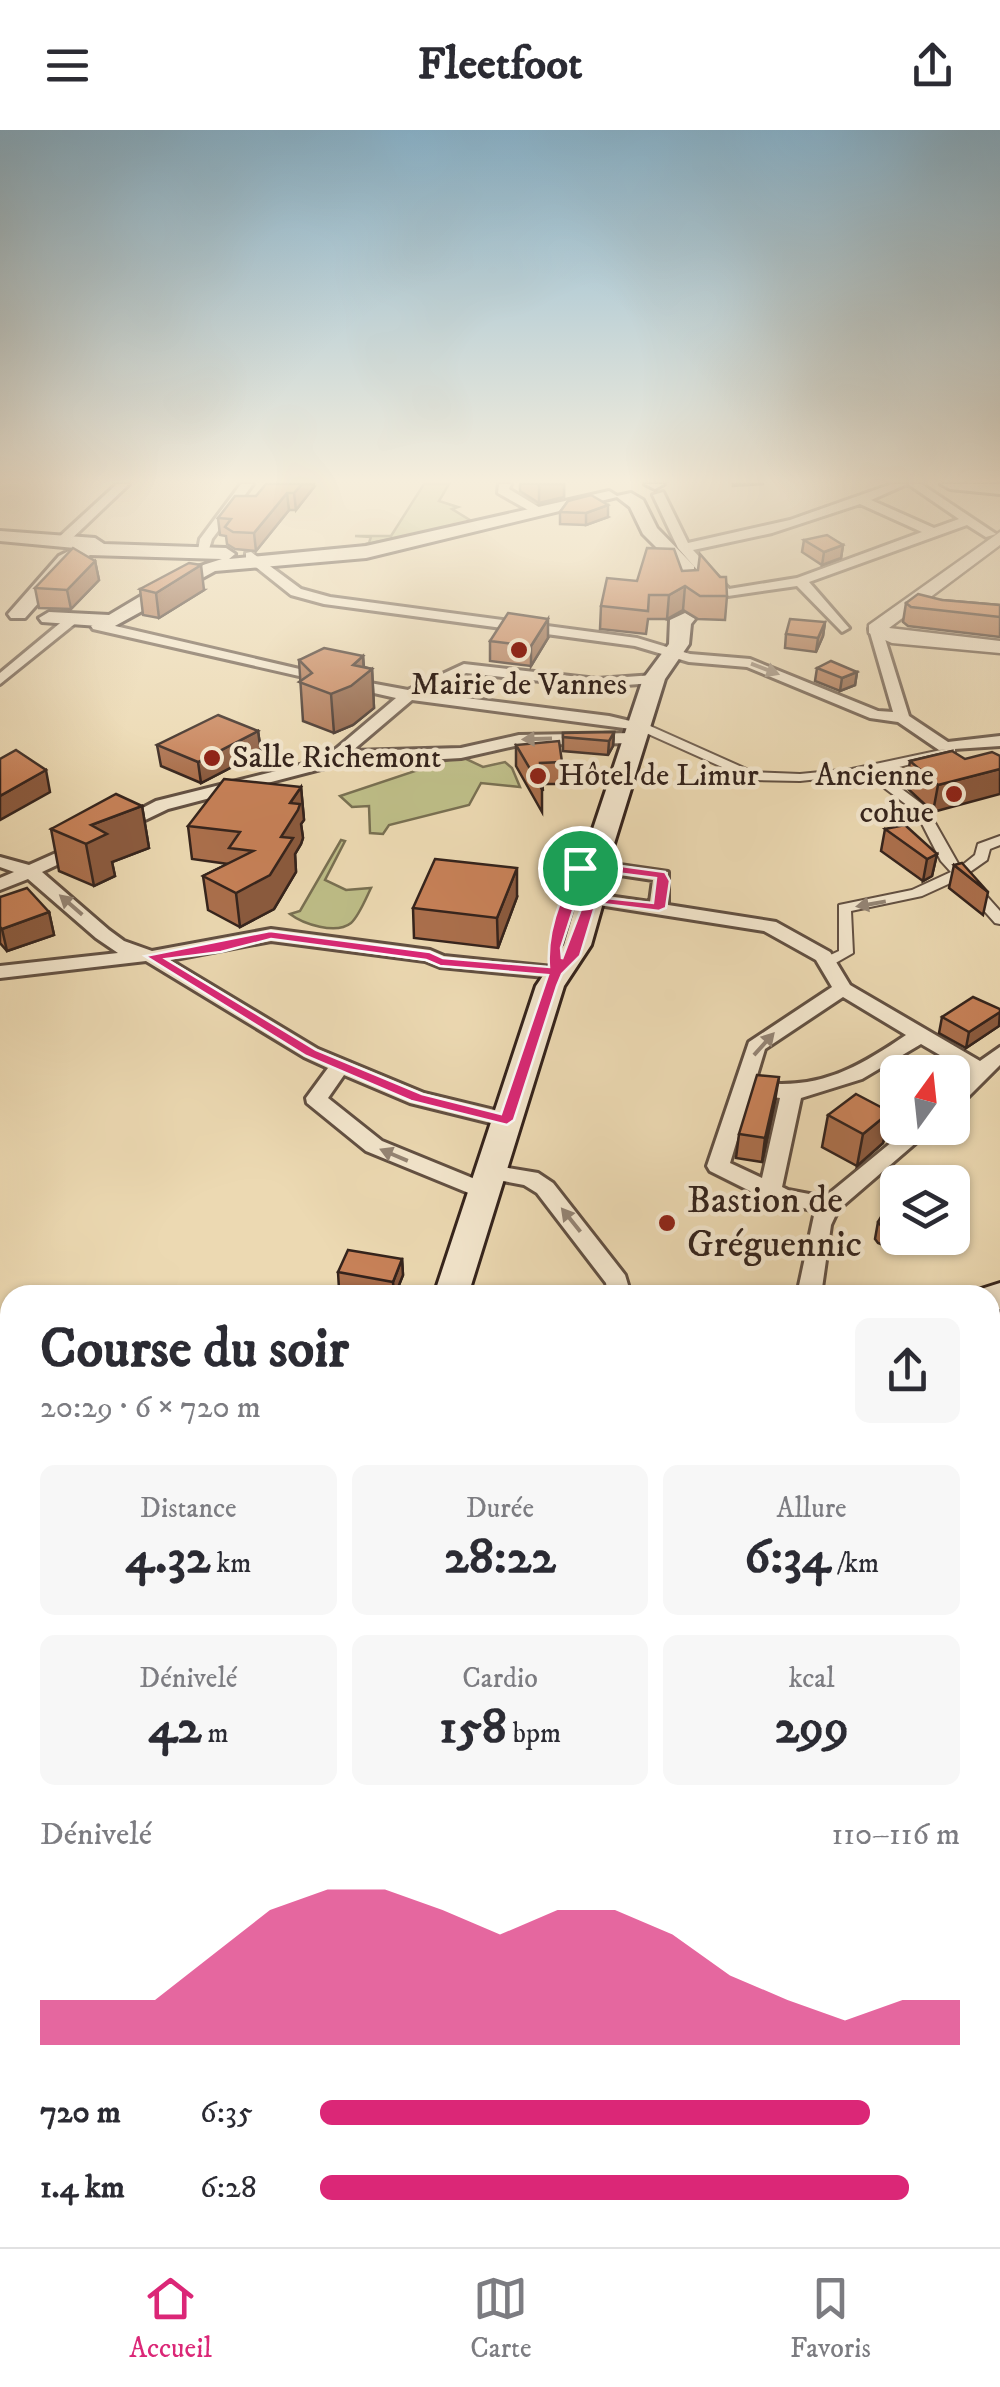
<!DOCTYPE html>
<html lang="fr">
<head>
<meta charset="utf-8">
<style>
	body { margin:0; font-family:"IM FELL DW Pica",serif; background:#f7f7f7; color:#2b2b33; height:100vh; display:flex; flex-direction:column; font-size:38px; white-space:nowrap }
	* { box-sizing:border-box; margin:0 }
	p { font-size:32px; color:#7c7c81 }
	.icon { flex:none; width:55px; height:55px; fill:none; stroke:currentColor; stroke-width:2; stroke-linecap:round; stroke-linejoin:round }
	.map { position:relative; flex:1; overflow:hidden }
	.panel { position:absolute; left:0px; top:1155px; width:1000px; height:962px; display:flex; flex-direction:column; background:#fff; border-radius:30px 30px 0 0; box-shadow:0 2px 8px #0004 }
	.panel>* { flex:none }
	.needle { width:65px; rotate:15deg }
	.buttons { position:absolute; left:880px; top:925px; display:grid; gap:20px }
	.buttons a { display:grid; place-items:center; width:90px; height:90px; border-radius:15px; background:#fff; box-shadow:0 2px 8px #0004; font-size:50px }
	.pin { position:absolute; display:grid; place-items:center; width:85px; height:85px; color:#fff; margin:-42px; border:5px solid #fff; border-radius:50%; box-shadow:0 2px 10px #0007 }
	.round { display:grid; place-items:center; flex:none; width:105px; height:105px; border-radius:15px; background:#f7f7f7 }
	.overview { display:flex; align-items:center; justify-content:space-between; height:170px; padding:0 40px }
	h1 { font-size:55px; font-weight:700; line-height:75px }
	.metrics { display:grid; grid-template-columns:repeat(3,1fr); gap:15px; height:170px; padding:10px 40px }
	.metrics div { display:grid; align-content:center; border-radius:15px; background:#f7f7f7; text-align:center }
	.metrics b { font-size:50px; font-weight:700 }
	.metrics small { font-size:28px; font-weight:400 }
	.metrics p { font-size:28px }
	.chart { height:280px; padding:20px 40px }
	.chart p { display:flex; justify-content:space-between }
	.chart svg { width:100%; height:180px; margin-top:10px; fill:#db2777; opacity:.7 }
	ul { padding:0 40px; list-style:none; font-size:32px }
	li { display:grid; grid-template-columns:160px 120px 1fr; align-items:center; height:75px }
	li i { height:25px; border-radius:12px; background:#db2777 }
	header { display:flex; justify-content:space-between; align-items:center; height:130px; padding:0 40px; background:#fff; font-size:45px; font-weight:700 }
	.dock { display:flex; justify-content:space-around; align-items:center; height:140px; border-top:2px solid #e1e1e2; background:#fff; font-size:28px; color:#7c7c81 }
	.dock a { display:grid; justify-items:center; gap:5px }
	.dock .selected { color:#db2777 }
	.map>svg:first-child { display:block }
</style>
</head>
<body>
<header><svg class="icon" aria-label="menu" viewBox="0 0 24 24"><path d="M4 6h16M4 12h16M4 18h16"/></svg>Fleetfoot<svg class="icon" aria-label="share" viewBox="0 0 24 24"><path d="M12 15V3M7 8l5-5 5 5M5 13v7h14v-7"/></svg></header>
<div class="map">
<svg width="1000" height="2117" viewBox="0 0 1000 2117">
	<rect width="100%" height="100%" fill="#ecd9b2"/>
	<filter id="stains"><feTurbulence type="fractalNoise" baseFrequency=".002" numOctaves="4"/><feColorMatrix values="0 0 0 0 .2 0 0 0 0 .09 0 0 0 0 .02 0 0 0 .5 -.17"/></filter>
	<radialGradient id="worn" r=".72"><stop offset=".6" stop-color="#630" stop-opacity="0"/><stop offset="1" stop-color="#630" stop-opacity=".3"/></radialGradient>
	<g fill="#bebe88" stroke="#797052" stroke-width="2.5">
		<polygon points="424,354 449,354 439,371 458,377 452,379 473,392 362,415 369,413 371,407 355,406 391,406"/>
		<polygon points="460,626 483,637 505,632 512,638 520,657 481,653 469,675 389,695 383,704 370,703 369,676 352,677 340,666"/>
		<path d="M 341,710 L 345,711 L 325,750 L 346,760 L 371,758 C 366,768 359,786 351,793 C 336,805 303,794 290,784 L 300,781 Z"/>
		<polygon points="809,2108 915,2108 917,2117 809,2117"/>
	</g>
	<polygon fill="#99baaf" stroke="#717e74" stroke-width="2.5" points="527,2108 770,2108 769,2117 525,2117"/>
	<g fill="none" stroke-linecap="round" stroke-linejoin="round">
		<g stroke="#625042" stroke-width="4">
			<polygon id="pedestrian" points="639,591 753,642 800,644 852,639 955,617 955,623 879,642 926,677 960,737 975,725 978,714 1000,706 1000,715 990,719 987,730 967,744 1000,781 1000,794 995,793 957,750 922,766 851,781 853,823 832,835 822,835 822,829 839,821 839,775 912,760 951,742 941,731 916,682 866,644 800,651 751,650 635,598 635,592"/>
		</g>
		<g stroke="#625042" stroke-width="6">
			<g id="minor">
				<polygon points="117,354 129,354 65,415 57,415 57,409"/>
				<polygon points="241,354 253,354 212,409 207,426 197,426 200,409"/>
				<polygon points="499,354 511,354 509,359 547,382 537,385 498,363"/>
				<path d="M 892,354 L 907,354 L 871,370 L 934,398 L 959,389 L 908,354 L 921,354 L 996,404 L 986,407 L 967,395 L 809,452 L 849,498 L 842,502 L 797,456 L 721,467 L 678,418 L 653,365 L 663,362 L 688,413 L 790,390 ZM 860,374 L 922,402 L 797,448 L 729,459 L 693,420 L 772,403 Z"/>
				<polygon points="251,422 301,459 330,467 637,508 690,524 750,529 878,581 893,582 869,499 881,496 909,586 948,612 1000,606 1000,616 939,620 898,592 870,588 747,537 689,532 635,516 324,474 291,465 246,429 246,423"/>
				<polygon points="65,489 77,492 0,554 0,543"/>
				<polygon points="98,492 321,544 408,560 464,534 597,549 654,545 661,549 654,553 597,557 466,543 426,563 609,586 647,595 639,600 412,570 352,621 461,618 519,605 635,603 643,608 635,613 519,615 461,628 372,633 342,630 336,635 168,679 120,702 114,701 114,693 156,671 324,629 396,568 93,499 91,496"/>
				<polygon points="83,711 89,712 89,720 42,742 109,800 124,811 152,821 271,799 430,820 444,826 563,838 566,842 563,846 556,848 440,837 425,831 271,811 170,830 318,919 424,963 515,985 518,990 507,997 410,973 344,945 328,968 382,1011 492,1056 495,1061 492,1066 476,1066 366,1021 307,973 306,968 328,938 304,927 146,831 0,848 0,836 118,823 96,808 28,749 0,760 0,748 14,742 0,737 0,727 29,735"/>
				<path d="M 599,732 L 668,742 L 668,775 L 776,792 L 830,822 L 850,855 L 980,931 L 1000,917 L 1000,935 L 959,976 L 952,978 L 952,958 L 969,942 L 921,914 L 862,949 L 801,968 L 782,1057 L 788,1060 L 825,1067 L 909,998 L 933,998 L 838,1080 L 831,1095 L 821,1165 L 797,1165 L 815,1081 L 762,1067 L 710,1041 L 707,1036 L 749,912 L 832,857 L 816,830 L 764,801 L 567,770 L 567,762 L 573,761 L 650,772 L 653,750 L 593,741 L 590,737 ZM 843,867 L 906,905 C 856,939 817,961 755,952 L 765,919 ZM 751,964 L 780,968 L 762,1048 L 730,1033 Z"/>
				<polygon points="490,1035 538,1043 553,1053 625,1145 631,1165 600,1165 607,1158 606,1153 537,1063 524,1055 482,1047 479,1042 482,1037"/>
				<polygon points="999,1229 1000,1270 990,1275 990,1231"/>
				<polygon points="10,1966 10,2006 0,2010 0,1970"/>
			</g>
		</g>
		<g stroke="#625042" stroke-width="5">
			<polygon id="tertiary" points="1000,402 1000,415 889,498 1000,511 1000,523 892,513 869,503 869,495"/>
		</g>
		<g stroke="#34231c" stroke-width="6">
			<g id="secondary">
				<polygon points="645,354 664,354 655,359"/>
				<polygon points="941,354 1000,354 1000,364 950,359"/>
				<polygon points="609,361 617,366 631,363 643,370 657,398 694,436 694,460 680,460 676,437 643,404 630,377 617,367 366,428 215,441 113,497 42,492 39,488 49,482 109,485 181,442 222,429 90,425 73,434 25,488 11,488 8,484 59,426 75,418 0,411 0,401 95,408 104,414 226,418 235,424 229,429 366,416"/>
				<polygon points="685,483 695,489 691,494 689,514 665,549 612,720 608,755 591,815 564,856 468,1165 434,1165 536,856 564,815 582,755 586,720 643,549 669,514 670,490"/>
				<polygon points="1000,1153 1000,1179 990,1182 990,1165 975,1165 978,1160"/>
				<polygon points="990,2082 1000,2086 1000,2117 960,2117 958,2108 990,2108"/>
				<polygon points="163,2108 219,2108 220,2117 164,2117"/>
			</g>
		</g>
		<use href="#pedestrian" fill="#f3e6cd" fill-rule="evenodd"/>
		<use href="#minor" fill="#f3e6cd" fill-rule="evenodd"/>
		<use href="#tertiary" fill="#f3e6cd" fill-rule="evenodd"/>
		<use href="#secondary" fill="#f3e6cd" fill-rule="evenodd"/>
	</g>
	<g fill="#ab6f4c" stroke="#34231c" stroke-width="2.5">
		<polygon points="520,354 564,354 564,367 539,373 520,361"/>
		<polygon points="314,357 296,380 289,380 256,421 235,419 227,414 226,406 220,405 218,388 256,366"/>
		<polygon points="568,371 608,387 586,395 560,394 560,382"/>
		<polygon points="804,410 843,415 841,428 822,435 802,422"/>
		<polygon points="95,431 99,450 71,479 39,478 35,458"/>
		<polygon points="682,441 727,466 725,490 698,489 683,480 667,489 648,489 646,504 600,499 601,476 637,451"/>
		<polygon points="140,459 204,460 159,488 143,485"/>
		<polygon points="942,470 1000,475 1000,507 908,496 903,492 906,473"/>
		<polygon points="825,492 823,506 816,522 785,518 786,504"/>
		<polygon points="548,508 531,536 490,531 490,511"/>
		<polygon points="363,526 364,537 372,539 374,578 353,595 334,603 303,591 299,530"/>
		<polygon points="817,538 857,542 855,555 840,561 815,551"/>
		<polygon points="258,601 261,622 201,653 161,636 157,615"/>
		<polygon points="614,602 613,616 608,625 563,621 563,603"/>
		<polygon points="516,615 562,632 561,654 542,654 542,682 516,636"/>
		<polygon points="952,621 933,682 906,657 910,631"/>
		<polygon points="301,657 304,690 301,694 303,708 301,714 295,724 296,742 274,779 240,797 208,780 203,746 228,734 192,729 188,696"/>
		<polygon points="142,676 149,718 112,732 115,746 94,756 59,741 51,699"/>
		<polygon points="885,699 937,724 932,746 923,751 881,721"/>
		<polygon points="954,735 988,762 983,785 949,758"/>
		<polygon points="0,767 49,782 54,805 7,821 0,813"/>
		<polygon points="517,767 498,818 414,808 413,778"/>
		<polygon points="942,887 999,896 966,918 939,903"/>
		<polygon points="775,971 762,1032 736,1028 739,1004"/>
		<polygon points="890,982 883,1013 857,1036 822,1017 828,985"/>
		<polygon points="898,1085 898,1108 926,1108 925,1109 908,1119 898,1121 878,1113 875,1109 878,1092"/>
		<polygon points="402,1129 403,1145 395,1165 375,1165 339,1159 338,1142"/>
		<polygon points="990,1540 1000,1566 1000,1593 994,1609 990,1609"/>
		<polygon points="0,1647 10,1649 10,1753 1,1751 0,1753"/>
		<polygon points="0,1814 10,1816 10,1882 0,1879"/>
	</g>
	<g fill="#8b5a3e" stroke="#34231c" stroke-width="2.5">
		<polygon points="302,354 314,354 314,357 296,380 294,363"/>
		<polygon points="539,354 564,354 564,367 539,373"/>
		<polygon points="733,354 764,354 733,356"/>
		<polygon points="287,363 289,380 256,421 254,403"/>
		<polygon points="608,375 608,387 586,395 586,383"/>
		<polygon points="843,415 841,428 822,435 824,422"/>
		<polygon points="95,431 99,450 71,479 67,460"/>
		<polygon points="201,435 204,460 159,488 156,463"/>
		<polygon points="685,456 683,480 667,489 669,465"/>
		<polygon points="548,489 548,508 531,536 531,516"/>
		<polygon points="825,492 823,506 816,522 818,508"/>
		<polygon points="363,526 364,545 372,539 374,578 353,595 334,603 331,564 353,535"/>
		<polygon points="857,542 855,555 840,561 842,548"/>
		<polygon points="258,601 261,622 201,653 198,632"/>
		<polygon points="614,602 613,616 608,625 609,611"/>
		<polygon points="1000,639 1000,664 933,682 938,655"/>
		<polygon points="46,640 50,662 0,690 0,666"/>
		<polygon points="301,657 304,690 301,694 303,708 301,714 295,724 296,742 274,779 240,797 236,763 281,707 290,673"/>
		<polygon points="142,676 149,718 112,732 115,746 94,756 86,714 91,695"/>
		<polygon points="937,724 932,746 923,751 927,729"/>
		<polygon points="517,738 517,767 498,818 497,788"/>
		<polygon points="49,782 54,805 7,821 2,799"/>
		<polygon points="1000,882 999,896 966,918 969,902"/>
		<polygon points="779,947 775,971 762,1032 765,1008"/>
		<polygon points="890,982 883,1013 857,1036 863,1004"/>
		<polygon points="901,1108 926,1108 908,1119 898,1121"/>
		<polygon points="402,1129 403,1145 395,1165 394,1165 393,1152"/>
		<polygon points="14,2108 23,2108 27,2113 26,2117 13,2117"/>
	</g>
	<g fill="#c78158" stroke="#34231c" stroke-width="2.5">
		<polygon points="266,354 302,354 294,363 287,363 254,403 233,402 225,397 231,389 218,388 235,366 256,366"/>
		<polygon points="591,365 608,375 586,383 560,382 568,371"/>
		<polygon points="827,405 843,415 824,422 804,410"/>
		<polygon points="73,418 95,431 67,460 35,458"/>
		<polygon points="647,418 674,419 682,441 698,440 700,424 720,447 726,447 727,466 700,466 685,456 669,465 649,465 648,481 601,476 607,448 637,451"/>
		<polygon points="189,433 201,435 156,463 140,459"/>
		<polygon points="918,464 942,470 1000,475 1000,487 911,477 906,473"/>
		<polygon points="508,483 548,489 531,516 490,511"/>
		<polygon points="790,489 825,492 818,508 786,504"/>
		<polygon points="324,518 363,526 353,535 372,539 351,556 331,564 299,552 312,543 299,530"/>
		<polygon points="831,531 857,542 842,548 817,538"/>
		<polygon points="218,585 258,601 198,632 157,615"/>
		<polygon points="614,602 609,611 563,607 563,603"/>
		<polygon points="559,611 562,632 540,633 543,661 516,615"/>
		<polygon points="16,620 46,640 0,666 0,629"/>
		<polygon points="952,621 965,629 992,622 1000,626 1000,639 938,655 910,631"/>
		<polygon points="224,649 301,657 290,673 300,674 298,680 281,707 293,708 270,745 236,763 203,746 253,721 229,718 240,702 188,696"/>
		<polygon points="116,664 142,676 91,695 107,704 86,714 51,699"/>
		<polygon points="905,695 937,724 927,729 885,699"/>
		<polygon points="435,729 517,738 497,788 413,778"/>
		<polygon points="962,733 988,762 954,735"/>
		<polygon points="27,758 49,782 2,799 0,797 0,767"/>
		<polygon points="973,867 1000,879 1000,882 969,902 942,887"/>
		<polygon points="757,945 779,947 765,1008 739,1004"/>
		<polygon points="856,964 890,982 863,1004 828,985"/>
		<polygon points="884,1082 898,1085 898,1103 882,1097 878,1092"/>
		<polygon points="348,1120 402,1129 393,1152 338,1142"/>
		<polygon points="990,1540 996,1541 1000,1566 1000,1586 990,1585"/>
		<polygon points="0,1647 10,1649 10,1737 0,1735"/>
		<polygon points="0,1814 10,1816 10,1867 0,1865"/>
		<polygon points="10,2096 10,2108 14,2108 13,2117 0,2117 0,2097"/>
	</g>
	<defs><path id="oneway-solid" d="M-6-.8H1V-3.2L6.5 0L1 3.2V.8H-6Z" transform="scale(2.5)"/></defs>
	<g fill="#948474">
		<use href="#oneway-solid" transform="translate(765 539) rotate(21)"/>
		<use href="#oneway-solid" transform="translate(537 609) rotate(178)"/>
		<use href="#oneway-solid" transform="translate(871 774) rotate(170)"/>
		<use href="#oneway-solid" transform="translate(71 775) rotate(-139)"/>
		<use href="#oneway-solid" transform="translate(764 914) rotate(-48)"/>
		<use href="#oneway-solid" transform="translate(394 1025) rotate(-157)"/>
		<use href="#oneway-solid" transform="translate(571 1090) rotate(-129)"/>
	</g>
	<linearGradient id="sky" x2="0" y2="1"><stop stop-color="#88b6d1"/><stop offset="0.54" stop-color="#f6eedc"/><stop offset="1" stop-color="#f6eedc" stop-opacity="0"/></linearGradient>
	<rect width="1000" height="650" fill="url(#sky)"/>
	<path fill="#db2777" stroke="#fff" stroke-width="2.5" fill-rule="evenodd" d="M 594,717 L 605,720 L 606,734 L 665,742 L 670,751 L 666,778 L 659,781 L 596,773 L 580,826 L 562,844 L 557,856 L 514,990 L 507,995 L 411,971 L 306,926 L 145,826 L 270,801 L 430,822 L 443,828 L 549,837 C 546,797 566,745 594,717 ZM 593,733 L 600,741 L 656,748 L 653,773 L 586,766 L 562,829 L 561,818 L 586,740 ZM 271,809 L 426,830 L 440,836 L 548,845 L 501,984 L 422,964 L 316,920 L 166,829 L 221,822 Z"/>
	<g fill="#8f2418" stroke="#f3e6cd" stroke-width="4">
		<circle cx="519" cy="520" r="10"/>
		<circle cx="212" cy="628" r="10"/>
		<circle cx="538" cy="646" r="10"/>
		<circle cx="954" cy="664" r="10"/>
		<circle cx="667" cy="1093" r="10"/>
	</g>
	<g text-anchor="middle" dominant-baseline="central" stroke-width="9" stroke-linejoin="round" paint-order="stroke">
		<g font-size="32" fill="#34231c" stroke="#f3e6cd" text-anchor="start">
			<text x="519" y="555" text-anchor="middle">Mairie de Vannes</text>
			<text x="232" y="628">Salle Richemont</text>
			<text x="558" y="646">Hôtel de Limur</text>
			<text x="934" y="646" text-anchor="end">Ancienne<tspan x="934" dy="37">cohue</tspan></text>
		</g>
		<g font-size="38" fill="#34231c" stroke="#f3e6cd" text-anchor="start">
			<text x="687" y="1071">Bastion de<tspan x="687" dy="44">Gréguennic</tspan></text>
		</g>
	</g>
	<rect width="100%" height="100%" filter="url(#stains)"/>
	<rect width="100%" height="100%" fill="url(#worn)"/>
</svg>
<div class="buttons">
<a><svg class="needle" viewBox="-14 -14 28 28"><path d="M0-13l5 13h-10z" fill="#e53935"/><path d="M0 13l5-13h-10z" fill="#7c7c81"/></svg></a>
<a><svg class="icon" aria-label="layers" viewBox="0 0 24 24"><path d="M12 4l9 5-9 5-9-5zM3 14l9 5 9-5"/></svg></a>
</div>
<div class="pin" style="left:580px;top:738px;background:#1e9e55"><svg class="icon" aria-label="arrive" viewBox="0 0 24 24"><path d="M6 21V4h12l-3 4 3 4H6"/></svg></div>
<section class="panel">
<div class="overview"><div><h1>Course du soir</h1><p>20:29 · 6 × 720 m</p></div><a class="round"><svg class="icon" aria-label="share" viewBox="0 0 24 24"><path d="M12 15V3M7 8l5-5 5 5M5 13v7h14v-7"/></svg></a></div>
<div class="metrics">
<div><p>Distance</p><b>4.32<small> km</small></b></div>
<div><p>Durée</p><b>28:22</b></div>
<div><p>Allure</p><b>6:34<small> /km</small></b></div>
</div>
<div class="metrics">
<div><p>Dénivelé</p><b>42<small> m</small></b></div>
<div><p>Cardio</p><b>158<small> bpm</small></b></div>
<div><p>kcal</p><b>299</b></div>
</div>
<div class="chart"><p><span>Dénivelé</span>110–116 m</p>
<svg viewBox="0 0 160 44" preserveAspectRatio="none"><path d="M0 44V33L10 33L20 33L30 22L40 11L50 6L60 6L70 11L80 17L90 11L100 11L110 17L120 27L130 33L140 38L150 33L160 33V44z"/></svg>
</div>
<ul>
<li><b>720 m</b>6:35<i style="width:86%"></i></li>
<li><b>1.4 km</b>6:28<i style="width:92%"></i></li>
</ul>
</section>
</div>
<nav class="dock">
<a class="selected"><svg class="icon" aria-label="home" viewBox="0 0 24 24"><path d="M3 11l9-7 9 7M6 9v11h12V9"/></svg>Accueil</a>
<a><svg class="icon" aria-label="map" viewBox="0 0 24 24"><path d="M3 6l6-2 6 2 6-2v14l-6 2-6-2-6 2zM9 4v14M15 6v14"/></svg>Carte</a>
<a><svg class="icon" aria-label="saved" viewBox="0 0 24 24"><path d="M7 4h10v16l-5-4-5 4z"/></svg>Favoris</a>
</nav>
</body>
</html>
